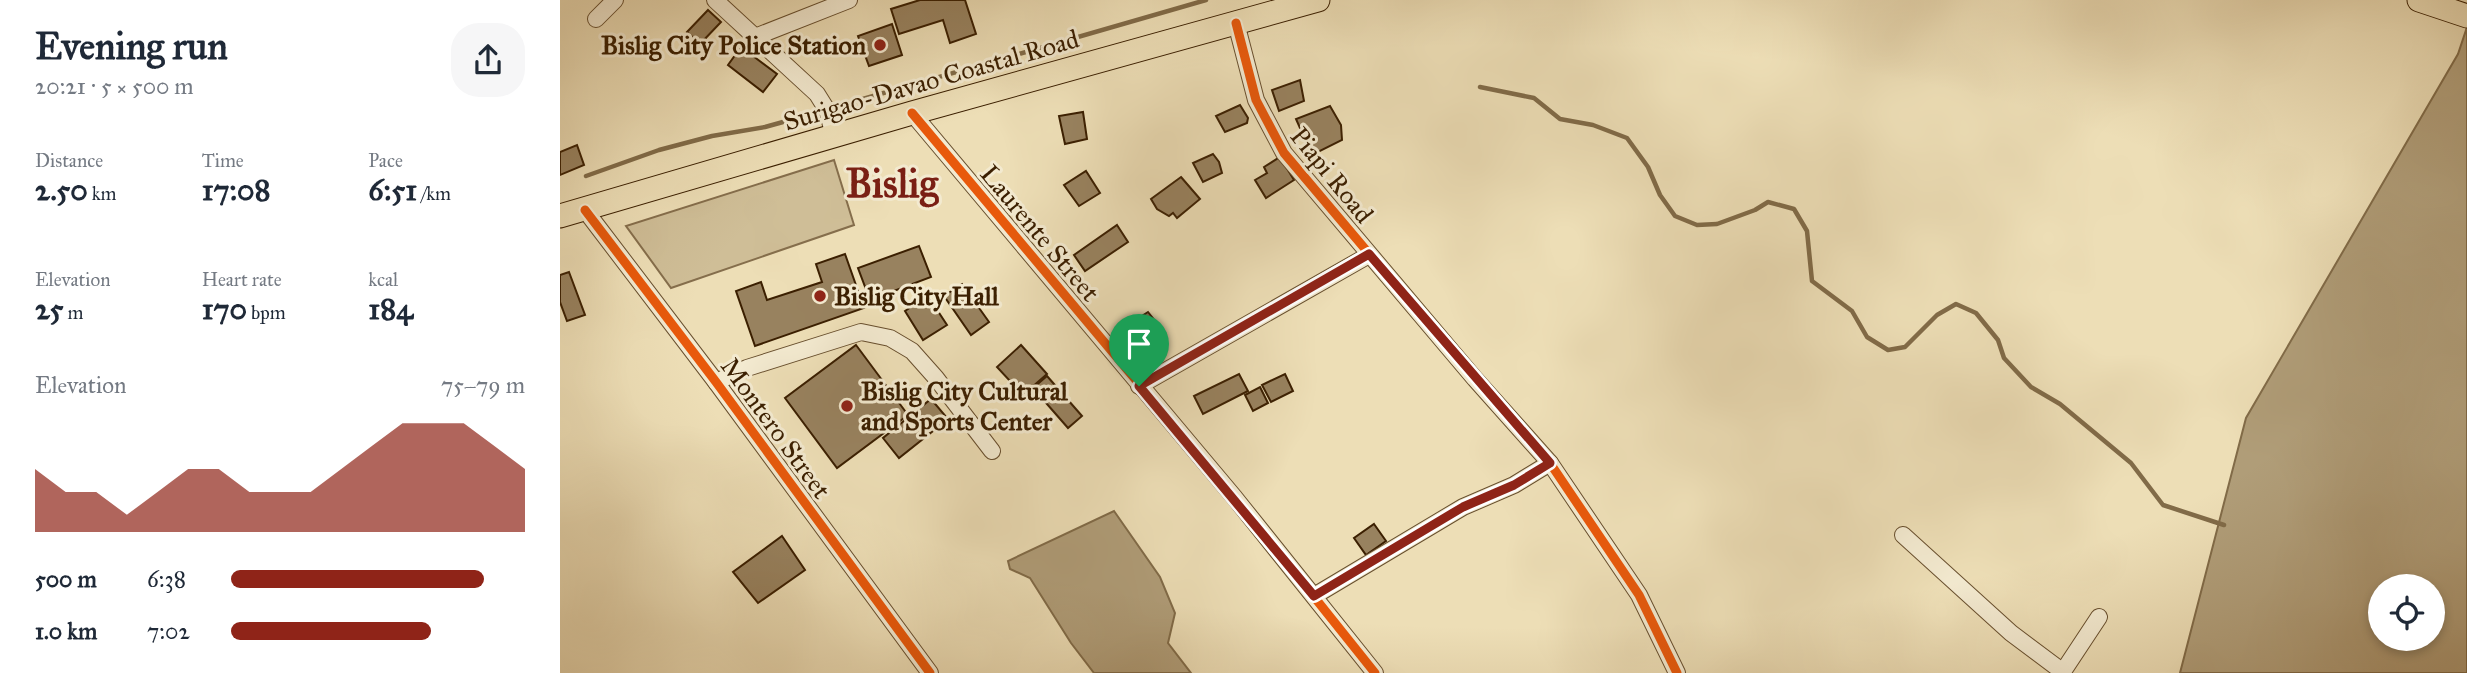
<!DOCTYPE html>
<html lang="en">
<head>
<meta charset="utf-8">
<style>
	body { margin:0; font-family:"IM FELL Great Primer",serif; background:#f6f6f7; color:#1f2937; height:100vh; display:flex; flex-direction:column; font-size:26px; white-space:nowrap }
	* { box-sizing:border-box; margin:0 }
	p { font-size:23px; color:#747a83 }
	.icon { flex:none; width:38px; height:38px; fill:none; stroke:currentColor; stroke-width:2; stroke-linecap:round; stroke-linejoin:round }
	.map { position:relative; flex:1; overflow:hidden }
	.sheet { display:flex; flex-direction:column; background:#fff; width:560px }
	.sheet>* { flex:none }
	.tools { position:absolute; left:1808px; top:574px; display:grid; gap:14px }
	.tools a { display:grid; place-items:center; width:77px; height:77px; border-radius:50%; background:#fff; box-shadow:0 4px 10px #0003; font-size:35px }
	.pin { position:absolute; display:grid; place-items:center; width:60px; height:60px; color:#fff; margin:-72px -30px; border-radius:50% 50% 50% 0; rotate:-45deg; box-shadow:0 0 7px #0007 }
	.pin .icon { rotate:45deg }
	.round { display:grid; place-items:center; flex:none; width:74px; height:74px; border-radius:28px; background:#f6f6f7 }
	.overview { display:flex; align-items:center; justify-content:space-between; height:119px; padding:0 35px }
	h1 { font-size:38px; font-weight:800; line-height:52px }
	.metrics { display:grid; grid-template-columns:repeat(3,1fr); gap:10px; height:119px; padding:7px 35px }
	.metrics div { display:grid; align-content:center }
	.metrics b { font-size:30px; font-weight:800 }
	.metrics small { font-size:19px; font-weight:400 }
	.metrics p { font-size:19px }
	.chart { height:196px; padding:14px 35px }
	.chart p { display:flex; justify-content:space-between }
	.chart svg { width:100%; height:126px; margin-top:7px; fill:#8f2418; opacity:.7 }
	ul { padding:0 35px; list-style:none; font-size:23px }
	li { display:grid; grid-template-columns:112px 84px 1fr; align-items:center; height:52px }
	li i { height:18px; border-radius:9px; background:#8f2418 }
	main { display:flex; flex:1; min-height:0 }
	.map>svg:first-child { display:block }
</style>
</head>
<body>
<main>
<section class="sheet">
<div class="overview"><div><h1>Evening run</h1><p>20:21 · 5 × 500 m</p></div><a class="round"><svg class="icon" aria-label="share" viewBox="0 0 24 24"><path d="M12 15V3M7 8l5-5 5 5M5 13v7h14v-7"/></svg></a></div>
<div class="metrics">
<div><p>Distance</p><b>2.50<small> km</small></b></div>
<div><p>Time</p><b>17:08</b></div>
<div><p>Pace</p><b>6:51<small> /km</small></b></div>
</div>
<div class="metrics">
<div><p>Elevation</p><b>25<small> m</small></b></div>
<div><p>Heart rate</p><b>170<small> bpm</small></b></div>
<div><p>kcal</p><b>184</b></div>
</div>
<div class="chart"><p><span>Elevation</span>75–79 m</p>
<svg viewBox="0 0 160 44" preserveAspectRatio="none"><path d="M0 44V22L10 30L20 30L30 38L40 30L50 22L60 22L70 30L80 30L90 30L100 22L110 14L120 6L130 6L140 6L150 14L160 22V44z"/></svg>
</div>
<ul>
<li><b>500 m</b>6:38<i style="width:86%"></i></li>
<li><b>1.0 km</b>7:02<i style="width:68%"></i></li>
</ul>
</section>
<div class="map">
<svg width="1907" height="673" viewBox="0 0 1907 673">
	<rect width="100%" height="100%" fill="#eddeb6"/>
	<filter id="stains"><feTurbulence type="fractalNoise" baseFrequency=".00286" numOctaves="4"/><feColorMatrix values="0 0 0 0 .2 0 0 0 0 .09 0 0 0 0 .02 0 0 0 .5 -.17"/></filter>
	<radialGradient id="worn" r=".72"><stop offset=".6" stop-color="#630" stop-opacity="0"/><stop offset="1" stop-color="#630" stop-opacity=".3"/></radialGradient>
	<polygon fill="#cfbe97" stroke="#856e4c" stroke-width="2" points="274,160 294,225 111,288 66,226"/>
	<g fill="#b09d78" stroke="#816b48" stroke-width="2" fill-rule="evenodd">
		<path d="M 1907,27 L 1907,673 L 1620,673 L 1686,418 L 1898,54 ZM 1872,586 L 1872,639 L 1820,639 L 1820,586 Z"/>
		<polygon points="554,511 600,577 615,613 608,643 631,673 534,673 511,643 470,578 450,569 448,561"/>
	</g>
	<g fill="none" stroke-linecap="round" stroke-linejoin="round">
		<g stroke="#816b48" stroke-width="4.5">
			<polyline points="920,87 974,98 1000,119 1033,125 1067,138 1088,167 1100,195 1115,216 1137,225 1157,224 1195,210 1208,202 1234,209 1247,231 1252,281 1292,311 1307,337 1328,350 1345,347 1377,315 1396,304 1416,313 1438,340 1444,358 1471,387 1500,404 1571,463 1603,505 1664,525"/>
			<polyline points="275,107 646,0"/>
			<polyline points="26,176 99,150 152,136 205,127 259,112"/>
		</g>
	</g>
	<g fill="#98825f" stroke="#3b1f01" stroke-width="2">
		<polygon points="360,0 405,0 416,34 390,43 383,20 339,34 331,9"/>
		<polygon points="148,10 161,22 140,44 127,32"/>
		<polygon points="332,24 342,55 309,66 298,36"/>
		<polygon points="181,47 217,74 203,92 168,65"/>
		<polygon points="740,80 744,101 719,111 712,90"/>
		<polygon points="680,105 688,118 687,123 665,132 656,116"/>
		<polygon points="770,106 781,125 782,140 752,155 736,119"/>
		<polygon points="523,112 527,139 505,144 499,116"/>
		<polygon points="17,145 24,165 0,175 0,152"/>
		<polygon points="653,154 659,162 662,173 643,182 633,163"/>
		<polygon points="720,157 734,180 706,198 695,180 707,173 704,167"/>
		<polygon points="526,171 540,193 519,206 504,185"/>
		<polygon points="621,177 640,199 617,218 613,213 609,216 597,209 591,199"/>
		<polygon points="557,225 568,242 525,271 514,255"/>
		<polygon points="359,246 371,277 310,300 298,268"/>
		<polygon points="285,254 304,308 195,346 176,291 201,282 207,300 262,282 256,264"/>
		<polygon points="9,272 25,315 7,321 0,302 0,275"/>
		<polygon points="402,284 429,322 411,335 384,296"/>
		<polygon points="368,296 387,325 363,340 345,311"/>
		<polygon points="588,312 604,332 582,348 565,327"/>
		<polygon points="296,345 348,415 277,468 225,398"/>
		<polygon points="461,345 487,374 463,395 437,367"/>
		<polygon points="679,374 688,391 643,414 634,396"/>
		<polygon points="725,374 733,391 711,402 702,385"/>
		<polygon points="487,376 522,416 508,428 473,388"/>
		<polygon points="700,387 708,403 693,411 685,395"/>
		<polygon points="371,399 388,419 339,458 323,438"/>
		<polygon points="814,524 826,541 806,555 794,538"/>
		<polygon points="222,536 245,570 198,603 173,572"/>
	</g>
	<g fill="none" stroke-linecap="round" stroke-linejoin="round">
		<g stroke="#684f2e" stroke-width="18">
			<g id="minor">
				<polyline points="155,0 257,94 267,110 274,136"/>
				<polyline points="36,19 55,0"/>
				<polyline points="676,23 696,100 724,153 915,379 990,463 1079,595 1117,673"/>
				<polyline points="195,37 289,0"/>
				<polyline points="352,113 675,498 815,673"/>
				<polyline points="25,210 156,382 370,673"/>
				<polyline points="156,382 187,368 301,332 330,338 352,351 376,378 432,451"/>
				<polyline points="579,386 809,255"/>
				<polyline points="1343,535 1451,633 1503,672"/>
				<polyline points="754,596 903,507 954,485 990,463"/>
				<polyline points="1502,673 1539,617"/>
			</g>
		</g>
		<g stroke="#3b1f01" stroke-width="25">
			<g id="highway">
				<polyline points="1859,0 1907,16"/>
				<polyline points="0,216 352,113 758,0"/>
			</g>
		</g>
		<use href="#minor" stroke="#f3ead0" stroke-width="16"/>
		<use href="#highway" stroke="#eddeb6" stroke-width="23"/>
		<g stroke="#f3ead0" stroke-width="13">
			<g id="cycleway">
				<polyline points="676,23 696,100 724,153 915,379 990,463 1079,595 1117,673"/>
				<polyline points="352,113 675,498 815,673"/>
				<polyline points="25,210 156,382 370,673"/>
			</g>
		</g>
		<use href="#cycleway" stroke="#e8590c" stroke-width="9"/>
	</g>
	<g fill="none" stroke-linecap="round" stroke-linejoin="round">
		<g stroke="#fff" stroke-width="14">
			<polygon id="route" points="809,254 990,463 954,485 903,507 754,596 579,386"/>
		</g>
		<use href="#route" stroke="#8f2418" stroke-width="9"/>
	</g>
	<g fill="#8f2418" stroke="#f3ead0" stroke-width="2.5">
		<circle cx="320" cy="45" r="7"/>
		<circle cx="260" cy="296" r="7"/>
		<circle cx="287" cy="406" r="7"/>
	</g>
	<g text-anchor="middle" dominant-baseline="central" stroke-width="6" stroke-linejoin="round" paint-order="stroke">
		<g font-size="26" font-weight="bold" fill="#3b1f01" stroke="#f3ead0" text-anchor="start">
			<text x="306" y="45" text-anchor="end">Bislig City Police Station</text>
			<text x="274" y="296">Bislig City Hall</text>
			<text x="301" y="391">Bislig City Cultural<tspan x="301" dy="30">and Sports Center</tspan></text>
		</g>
		<g font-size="26" fill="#3b1f01" stroke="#f3ead0">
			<text transform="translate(371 80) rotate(-16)">Surigao-Davao Coastal Road</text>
			<text transform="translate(772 175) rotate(51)">Piapi Road</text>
			<text transform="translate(480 233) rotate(50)">Laurente Street</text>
			<text transform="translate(216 428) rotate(54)">Montero Street</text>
		</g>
		<g font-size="40" font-weight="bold" fill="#7a1f14" stroke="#f3ead0">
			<text x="332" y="183">Bislig</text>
		</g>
	</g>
	<rect width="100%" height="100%" filter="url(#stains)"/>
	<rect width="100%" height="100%" fill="url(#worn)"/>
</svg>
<div class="tools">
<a><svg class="icon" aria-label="locate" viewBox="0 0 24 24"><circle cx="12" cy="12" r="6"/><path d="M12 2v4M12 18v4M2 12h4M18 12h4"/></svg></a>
</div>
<div class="pin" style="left:579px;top:386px;background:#1e9e55"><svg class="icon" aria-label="arrive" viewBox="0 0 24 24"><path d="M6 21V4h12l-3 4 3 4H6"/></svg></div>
</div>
</main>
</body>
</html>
